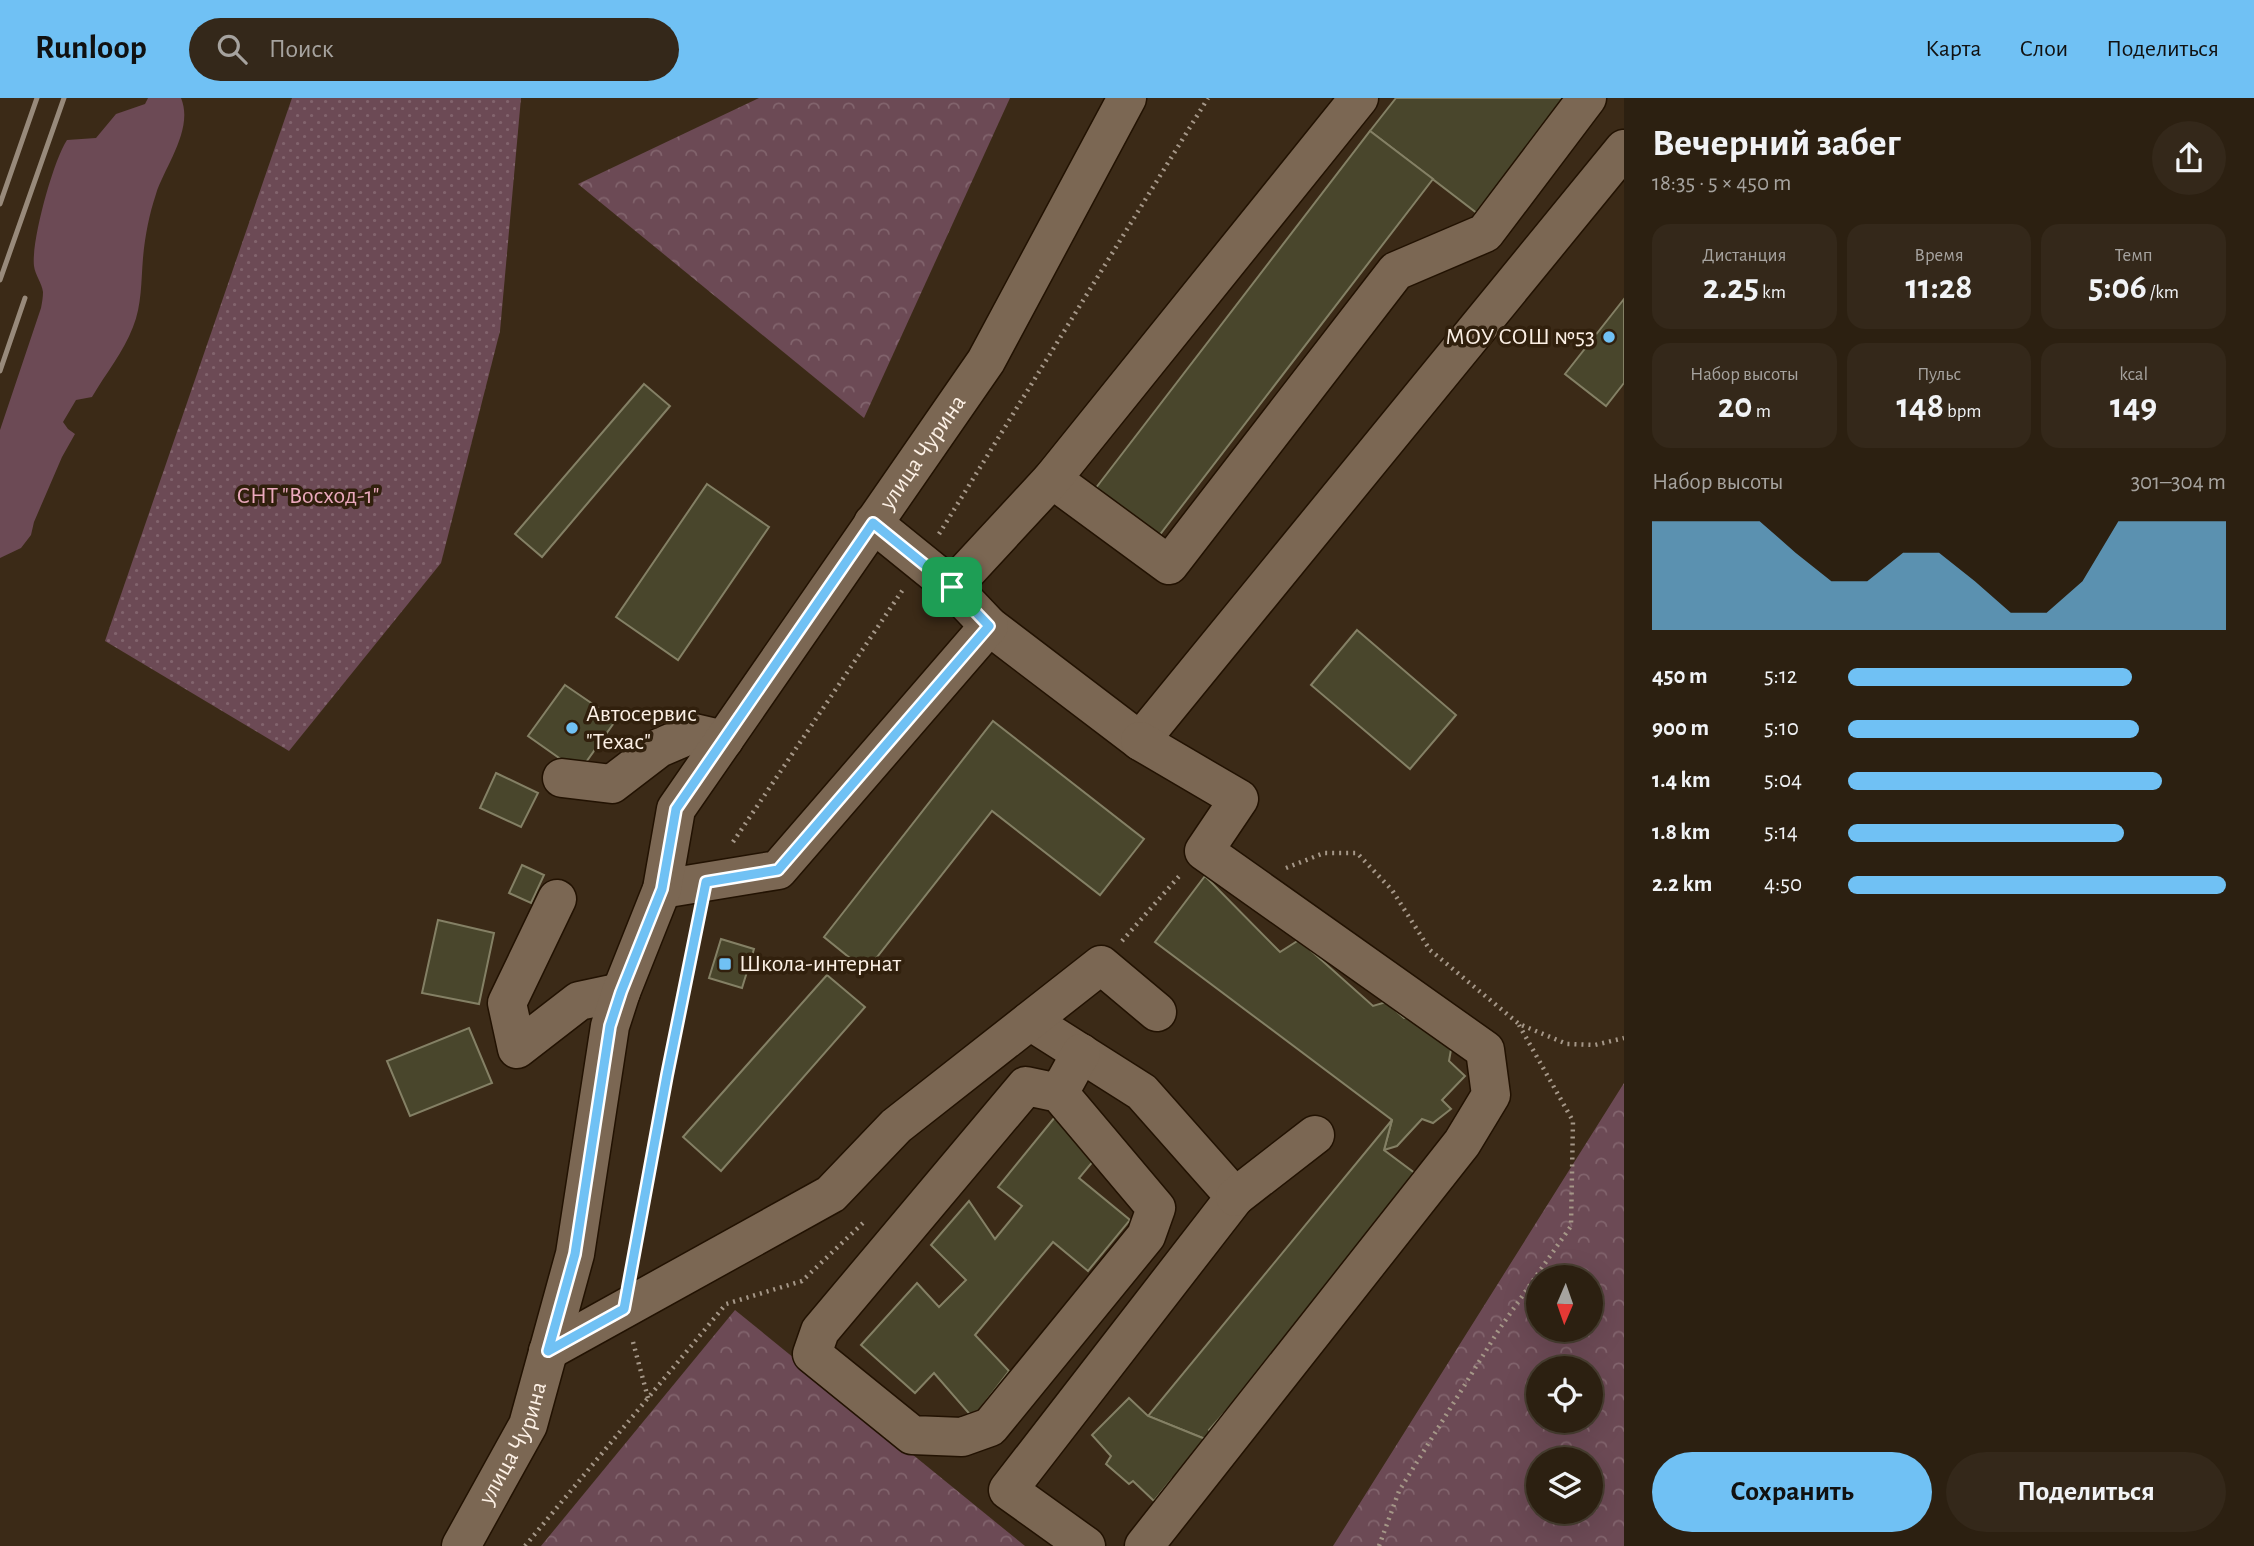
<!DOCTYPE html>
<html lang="ru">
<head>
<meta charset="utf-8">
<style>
	body { margin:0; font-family:"Alegreya Sans",sans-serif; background:#34281a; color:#f1f3f6; height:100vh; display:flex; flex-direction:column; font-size:26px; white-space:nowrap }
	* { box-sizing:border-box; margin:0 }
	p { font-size:23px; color:#a6a39f }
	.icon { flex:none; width:38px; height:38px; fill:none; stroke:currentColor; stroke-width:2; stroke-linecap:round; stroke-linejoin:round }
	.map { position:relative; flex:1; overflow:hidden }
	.drawer { display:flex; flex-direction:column; background:#2c2011; width:630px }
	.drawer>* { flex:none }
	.needle { width:46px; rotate:182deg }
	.fabs { position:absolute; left:1526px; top:1167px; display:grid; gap:14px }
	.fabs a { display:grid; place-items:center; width:77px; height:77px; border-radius:50%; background:#2c2011; box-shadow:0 7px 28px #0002,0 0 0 2px #483e31; font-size:35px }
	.pin { position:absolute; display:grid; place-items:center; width:60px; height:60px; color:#fff; margin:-30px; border-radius:14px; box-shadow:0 4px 10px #0006 }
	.round { display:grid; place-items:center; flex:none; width:74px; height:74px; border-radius:37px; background:#34281a }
	.overview { display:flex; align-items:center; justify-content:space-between; height:119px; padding:0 28px }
	h1 { font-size:38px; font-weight:700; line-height:52px }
	.metrics { display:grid; grid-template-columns:repeat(3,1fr); gap:10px; height:119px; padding:7px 28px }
	.metrics div { display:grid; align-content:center; border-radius:18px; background:#34281a; text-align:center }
	.metrics b { font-size:35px; font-weight:700 }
	.metrics small { font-size:19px; font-weight:400 }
	.metrics p { font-size:19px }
	.chart { height:196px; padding:14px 28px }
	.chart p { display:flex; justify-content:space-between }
	.chart svg { width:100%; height:126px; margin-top:7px; fill:#70c1f4; opacity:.7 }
	.action { display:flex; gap:14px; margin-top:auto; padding:14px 28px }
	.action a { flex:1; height:80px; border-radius:42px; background:#70c1f4; color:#111; font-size:28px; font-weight:700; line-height:80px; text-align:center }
	.action a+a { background:#34281a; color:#f1f3f6 }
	ul { padding:0 28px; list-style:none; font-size:23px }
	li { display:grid; grid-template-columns:112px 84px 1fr; align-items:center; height:52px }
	li i { height:18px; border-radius:9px; background:#70c1f4 }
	header { display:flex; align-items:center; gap:42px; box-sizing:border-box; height:98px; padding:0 35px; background:#70c1f4; color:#111 }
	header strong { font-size:33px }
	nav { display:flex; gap:38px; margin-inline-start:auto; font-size:24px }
	.search { width:490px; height:63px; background:#34281a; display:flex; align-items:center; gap:18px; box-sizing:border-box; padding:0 24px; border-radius:38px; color:#a6a39f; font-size:26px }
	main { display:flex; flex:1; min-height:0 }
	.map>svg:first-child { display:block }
</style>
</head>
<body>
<header>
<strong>Runloop</strong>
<div class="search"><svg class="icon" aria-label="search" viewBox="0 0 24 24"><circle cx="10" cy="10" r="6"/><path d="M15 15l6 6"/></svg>Поиск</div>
<nav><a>Карта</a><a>Слои</a><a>Поделиться</a></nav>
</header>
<main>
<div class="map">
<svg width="1624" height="1448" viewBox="0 0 1624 1448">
	<defs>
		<pattern id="forest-crowns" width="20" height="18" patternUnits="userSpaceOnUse" patternTransform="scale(1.75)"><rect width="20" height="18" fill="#6c4a55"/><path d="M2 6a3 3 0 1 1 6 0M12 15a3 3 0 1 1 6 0" fill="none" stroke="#82646d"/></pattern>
		<pattern id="garden-dots" width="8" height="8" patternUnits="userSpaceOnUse" patternTransform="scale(1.75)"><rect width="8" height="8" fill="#6c4a55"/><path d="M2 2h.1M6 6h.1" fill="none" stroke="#82646d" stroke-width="1.8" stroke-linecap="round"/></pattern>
	</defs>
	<rect width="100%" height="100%" fill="#3b2a17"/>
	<path fill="#6c4a55" d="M 148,0 L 181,0 C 194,31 165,68 156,96 C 149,117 145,138 143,160 C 141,183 142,207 133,229 C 123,255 106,275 92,299 L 76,302 L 63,324 L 68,331 L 75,336 L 62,359 L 34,424 L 31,437 L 21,450 L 0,460 L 0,332 L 41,210 C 42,205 43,199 43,194 C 42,185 35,177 34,168 C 31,144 53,63 67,42 L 96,40 L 116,16 L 145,6 Z"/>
	<g fill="url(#forest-crowns)" fill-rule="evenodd">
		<polygon points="759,0 1010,0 864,320 578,86"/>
		<path d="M 1624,985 L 1624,1448 L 1333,1448 ZM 1538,1180 L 1591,1180 L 1591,1232 L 1538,1232 ZM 1591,1270 L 1591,1323 L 1538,1323 L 1538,1270 ZM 1538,1362 L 1591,1362 L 1591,1414 L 1538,1414 Z"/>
		<polygon points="735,1212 1025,1448 541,1448"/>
	</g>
	<polygon fill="url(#garden-dots)" points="292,0 521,0 500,233 441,465 289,653 105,543"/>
	<g fill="#49462c" stroke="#848065" stroke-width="2">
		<polygon points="1396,0 1567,0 1482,119 1370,33"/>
		<polygon points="1370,33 1433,81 1155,443 1092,395"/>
		<polygon points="1624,201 1624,285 1606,308 1565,276"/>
		<polygon points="644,286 670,308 542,459 515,436"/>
		<polygon points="707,386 769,429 678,562 616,519"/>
		<polygon points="1357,532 1456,617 1410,671 1311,587"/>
		<polygon points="565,587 616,622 579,674 528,638"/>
		<polygon points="993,623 1144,741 1100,797 992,713 866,873 824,839"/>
		<polygon points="496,675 538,695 521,729 480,710"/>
		<polygon points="522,767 544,777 531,805 509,795"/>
		<polygon points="1205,778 1280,854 1299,842 1373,908 1386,904 1404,920 1417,918 1452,946 1449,963 1465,978 1442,1002 1451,1011 1433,1025 1422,1021 1397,1048 1384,1052 1392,1022 1155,844"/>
		<polygon points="438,822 494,835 479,906 422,895"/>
		<polygon points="721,841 754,851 742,890 709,880"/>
		<polygon points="827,877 865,909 721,1073 683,1039"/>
		<polygon points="469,930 492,985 410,1018 387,963"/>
		<polygon points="1055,1019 1100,1055 1079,1080 1130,1122 1088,1173 1053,1144 975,1237 1009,1273 973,1320 934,1275 915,1295 861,1247 917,1185 939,1209 966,1182 931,1147 969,1103 995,1141 1022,1108 998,1089"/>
		<polygon points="1392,1022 1384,1052 1416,1076 1311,1218 1209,1332 1215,1345 1148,1318"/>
		<polygon points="1129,1300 1148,1318 1215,1345 1180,1387 1172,1381 1154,1403 1133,1383 1129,1386 1106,1366 1111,1358 1092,1337"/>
	</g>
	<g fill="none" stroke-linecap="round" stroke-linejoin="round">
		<g stroke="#221202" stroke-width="41">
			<g id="minor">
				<polyline points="1052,381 1169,467 1396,173 1485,135 1587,0"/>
				<polyline points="873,425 952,489 989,528 1140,643 1624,51"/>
				<polyline points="952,489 1052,381 1359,0"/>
				<polyline points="1140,643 1239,701 1204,753 1485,952 1491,997 1462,1045 1144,1448"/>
				<polyline points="562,680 612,686 659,650 694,635 724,642"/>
				<polyline points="662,791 778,772 989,528"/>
				<polyline points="557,801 507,905 517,951 579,903 621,894"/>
				<polyline points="1030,923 1142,994 1235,1099 1008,1392 1086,1448"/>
				<polyline points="1059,995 1156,1110 1146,1138 990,1329 962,1339 912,1337 812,1256 820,1233 1026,988 1059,995 1081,955"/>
				<polyline points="1235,1099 1315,1037"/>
				<polyline points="548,1253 831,1096 896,1028 1101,867 1157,914"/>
				<path id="s1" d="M 461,1448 L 528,1327 L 575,1156 L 610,928 L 621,894 L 662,791 L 676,711 L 986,263 L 1127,0"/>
			</g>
		</g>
		<g stroke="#a59788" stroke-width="4.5" stroke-dasharray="2 5" stroke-linecap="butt">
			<polyline points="939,436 1208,0"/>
			<polyline points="733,744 904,490"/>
			<polyline points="1286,770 1324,755 1357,755 1392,792 1430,852 1519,926 1567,946 1595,947 1624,940"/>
			<polyline points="1122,843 1181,776"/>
			<polyline points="632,1167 699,818"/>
			<polyline points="633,1244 648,1300"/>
			<polyline points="525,1448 726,1206 802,1183 863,1125"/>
			<polyline points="1379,1448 1399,1393 1500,1230 1571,1128 1573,1023 1519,927"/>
		</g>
		<use href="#minor" stroke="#7b6753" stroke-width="38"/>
		<g stroke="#988a7b" stroke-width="5">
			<polyline points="0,106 37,0"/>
			<polyline points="0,182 64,0"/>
			<polyline points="0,273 25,200"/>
		</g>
	</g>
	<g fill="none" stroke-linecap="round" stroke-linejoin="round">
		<g stroke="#fff" stroke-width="14">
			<polygon id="route" points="873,425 952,489 989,528 778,772 706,784 667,977 624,1211 548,1253 575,1156 610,928 621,894 662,791 676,711"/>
		</g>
		<use href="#route" stroke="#70c1f4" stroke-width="9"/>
	</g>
	<g fill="#70c1f4" stroke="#31200d" stroke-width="2.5">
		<circle cx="1609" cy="239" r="7"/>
		<circle cx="572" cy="630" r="7"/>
		<rect x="718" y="859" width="14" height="14" rx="3.5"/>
	</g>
	<g text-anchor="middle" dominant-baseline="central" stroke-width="7" stroke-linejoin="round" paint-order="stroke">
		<g font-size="24" fill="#fcf0e5" stroke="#31200d" text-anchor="start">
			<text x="1595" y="239" text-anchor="end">МОУ СОШ №53</text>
			<text x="586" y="616">Автосервис<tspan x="586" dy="28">"Техас"</tspan></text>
			<text x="739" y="866">Школа-интернат</text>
		</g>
		<g font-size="24" fill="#fcf0e5" stroke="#31200d">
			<text stroke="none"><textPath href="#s1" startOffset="1208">улица Чурина</textPath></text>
			<text stroke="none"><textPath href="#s1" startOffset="116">улица Чурина</textPath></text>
		</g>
		<g font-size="24" fill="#eba9bd" stroke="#31200d">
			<text x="308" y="398">СНТ "Восход-1"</text>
		</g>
	</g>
</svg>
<div class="fabs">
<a><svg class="needle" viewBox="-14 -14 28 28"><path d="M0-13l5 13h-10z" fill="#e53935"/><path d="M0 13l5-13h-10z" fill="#a6a39f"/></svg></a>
<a><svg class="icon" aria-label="locate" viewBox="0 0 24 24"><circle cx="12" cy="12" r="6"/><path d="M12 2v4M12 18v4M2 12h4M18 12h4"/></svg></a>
<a><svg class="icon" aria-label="layers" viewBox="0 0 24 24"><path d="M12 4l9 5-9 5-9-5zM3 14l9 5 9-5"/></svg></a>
</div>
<div class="pin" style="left:952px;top:489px;background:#1e9e55"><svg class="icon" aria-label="arrive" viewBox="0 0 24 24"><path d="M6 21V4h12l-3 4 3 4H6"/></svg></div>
</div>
<section class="drawer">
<div class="overview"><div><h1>Вечерний забег</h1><p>18:35 · 5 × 450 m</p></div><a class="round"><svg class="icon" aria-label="share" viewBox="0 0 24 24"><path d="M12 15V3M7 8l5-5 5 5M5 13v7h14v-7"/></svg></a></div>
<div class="metrics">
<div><p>Дистанция</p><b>2.25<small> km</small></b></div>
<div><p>Время</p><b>11:28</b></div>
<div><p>Темп</p><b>5:06<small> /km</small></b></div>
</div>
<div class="metrics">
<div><p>Набор высоты</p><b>20<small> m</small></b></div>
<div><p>Пульс</p><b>148<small> bpm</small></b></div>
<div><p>kcal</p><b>149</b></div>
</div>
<div class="chart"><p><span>Набор высоты</span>301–304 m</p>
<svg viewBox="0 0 160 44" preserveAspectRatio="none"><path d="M0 44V6L10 6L20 6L30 6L40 17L50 27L60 27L70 17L80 17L90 27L100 38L110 38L120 27L130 6L140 6L150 6L160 6V44z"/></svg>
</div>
<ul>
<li><b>450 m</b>5:12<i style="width:75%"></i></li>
<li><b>900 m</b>5:10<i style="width:77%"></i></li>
<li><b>1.4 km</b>5:04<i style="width:83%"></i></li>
<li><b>1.8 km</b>5:14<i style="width:73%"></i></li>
<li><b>2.2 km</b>4:50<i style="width:100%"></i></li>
</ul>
<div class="action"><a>Сохранить</a><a>Поделиться</a></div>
</section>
</main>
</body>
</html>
